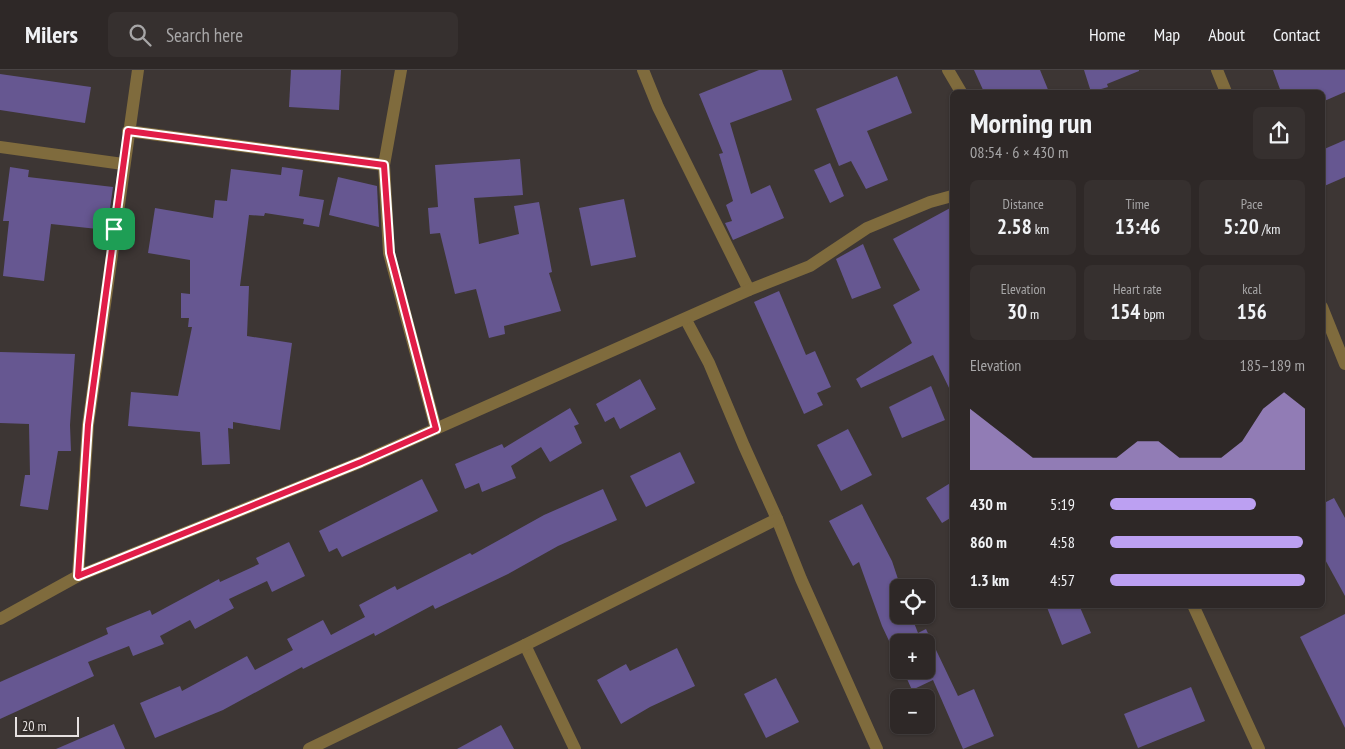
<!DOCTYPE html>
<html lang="en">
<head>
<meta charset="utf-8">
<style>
	body { margin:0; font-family:"PT Sans Narrow",sans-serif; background:#36302f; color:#f1f3f6; height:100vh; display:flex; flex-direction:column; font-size:19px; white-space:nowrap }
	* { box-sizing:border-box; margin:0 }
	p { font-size:16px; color:#a7a6a7 }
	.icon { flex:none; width:28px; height:28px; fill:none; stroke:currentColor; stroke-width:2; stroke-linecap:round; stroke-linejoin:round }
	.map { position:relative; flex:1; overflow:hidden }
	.panel { position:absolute; left:950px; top:20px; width:375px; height:518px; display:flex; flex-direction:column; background:#2e2827; border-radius:8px; box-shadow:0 1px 4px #0004,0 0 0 1px #494444 }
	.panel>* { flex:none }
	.buttons { position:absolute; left:890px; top:509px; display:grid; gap:10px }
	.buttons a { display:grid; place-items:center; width:45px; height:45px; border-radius:8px; background:#2e2827; box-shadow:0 1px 4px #0004,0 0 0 1px #494444; font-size:25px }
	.scale { position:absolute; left:15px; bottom:12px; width:64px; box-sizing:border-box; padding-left:5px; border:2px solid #e7e2e1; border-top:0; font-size:14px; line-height:18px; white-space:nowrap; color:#e7e2e1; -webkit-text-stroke:4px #322c2a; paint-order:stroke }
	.pin { position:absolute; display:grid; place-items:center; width:42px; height:42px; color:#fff; margin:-21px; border-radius:10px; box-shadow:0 2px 8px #0006 }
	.round { display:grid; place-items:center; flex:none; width:52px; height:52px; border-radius:8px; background:#36302f }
	.summary { display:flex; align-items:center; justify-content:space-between; height:85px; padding:0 20px }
	h1 { font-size:28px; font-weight:700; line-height:38px }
	.metrics { display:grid; grid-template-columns:repeat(3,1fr); gap:8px; height:85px; padding:5px 20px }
	.metrics div { display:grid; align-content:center; border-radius:8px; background:#36302f; text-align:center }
	.metrics b { font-size:21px; font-weight:700 }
	.metrics small { font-size:14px; font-weight:400 }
	.metrics p { font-size:14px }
	.chart { height:140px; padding:10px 20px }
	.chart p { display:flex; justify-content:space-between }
	.chart svg { width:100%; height:90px; margin-top:5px; fill:#bca0f2; opacity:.7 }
	ul { padding:0 20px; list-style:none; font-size:16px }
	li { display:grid; grid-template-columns:80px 60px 1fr; align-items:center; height:38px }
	li i { height:12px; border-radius:6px; background:#bca0f2 }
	header { display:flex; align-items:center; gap:30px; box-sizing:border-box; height:70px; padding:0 25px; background:#2e2827; border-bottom:1px solid #494444 }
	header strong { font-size:24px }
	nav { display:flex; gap:28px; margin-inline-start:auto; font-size:18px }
	.search { width:350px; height:45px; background:#36302f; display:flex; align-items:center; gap:12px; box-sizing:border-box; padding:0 18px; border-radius:8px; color:#a7a6a7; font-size:19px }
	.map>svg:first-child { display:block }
</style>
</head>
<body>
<header>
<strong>Milers</strong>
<div class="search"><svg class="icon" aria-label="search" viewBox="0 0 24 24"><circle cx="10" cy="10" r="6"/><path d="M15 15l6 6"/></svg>Search here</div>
<nav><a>Home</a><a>Map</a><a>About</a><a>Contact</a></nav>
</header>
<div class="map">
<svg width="1345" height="679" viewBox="0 0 1345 679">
	<rect width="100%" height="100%" fill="#3d3634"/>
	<g fill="#665791">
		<polygon points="291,0 341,0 339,40 289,37"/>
		<polygon points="759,0 782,0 792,30 730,53 751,124 770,115 784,148 733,170 725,153 732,151 726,135 733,131 719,84 723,83 699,24"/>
		<polygon points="974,0 1040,0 1049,22 984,22"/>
		<polygon points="1084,0 1139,0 1139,1 1107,14 1108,17 1091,22"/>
		<polygon points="1273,0 1345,0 1345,22 1322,32 1322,22 1281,22"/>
		<polygon points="0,4 91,17 85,53 0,40"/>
		<polygon points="897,6 912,43 867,61 888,110 866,119 851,91 839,96 816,39"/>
		<polygon points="1345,70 1345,107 1322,117 1322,80"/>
		<polygon points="520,89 523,125 474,128 479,174 519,164 514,136 539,132 552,202 549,203 561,241 504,256 505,264 489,268 476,219 455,224 440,163 430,164 428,138 438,137 435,95"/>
		<polygon points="830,93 844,126 830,133 814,100"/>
		<polygon points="10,97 29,100 28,107 113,117 107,160 51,154 44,211 3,206 9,151 3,151"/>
		<polygon points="282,97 303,100 299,126 324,130 319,157 303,154 304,149 265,143 264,146 249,145 240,216 249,216 247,266 292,273 280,360 233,352 233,359 228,358 230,394 202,395 200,362 128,356 131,322 178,326 192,257 188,257 189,248 181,248 181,223 190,224 190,190 148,183 155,138 213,148 215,130 227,131 231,99 281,105"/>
		<polygon points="338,107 377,116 379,157 329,145"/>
		<polygon points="624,129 636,187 591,196 579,138"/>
		<polygon points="952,137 952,324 933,285 861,318 856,309 912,273 893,235 920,220 893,169"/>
		<polygon points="863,174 881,218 852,229 836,189"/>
		<polygon points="779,221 806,285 815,281 831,317 817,323 823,335 804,344 754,232"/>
		<polygon points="0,282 75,284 70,355 71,381 58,381 48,440 20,436 25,405 30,405 29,354 0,353"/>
		<polygon points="640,309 656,339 620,359 614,347 605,352 596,334"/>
		<polygon points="931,316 945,350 902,368 889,337"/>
		<polygon points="570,338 579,354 574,356 582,373 550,392 541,377 511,396 516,408 482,422 479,413 465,419 455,394 502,374 504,378"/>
		<polygon points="848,359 872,405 841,421 817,375"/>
		<polygon points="680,382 695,413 646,437 630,406"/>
		<polygon points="422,409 438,441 342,487 337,478 329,482 319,461"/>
		<polygon points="952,412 952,447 942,453 926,428"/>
		<polygon points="603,419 617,450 558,476 508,504 435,539 433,535 375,566 374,563 303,599 302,597 223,640 155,668 140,633 180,616 182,621 247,586 255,600 293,580 287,569 323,550 331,565 365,547 359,535 395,516 397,520 470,483 472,485 544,445"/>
		<polygon points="1334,428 1345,448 1345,526 1322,484 1322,434"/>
		<polygon points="862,434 892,491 901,518 899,518 899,545 911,545 918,563 926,559 958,626 974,619 994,666 963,679 933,610 912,620 903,600 926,600 926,572 899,572 899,592 882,556 859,492 853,496 829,451"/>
		<polygon points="289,472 305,506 272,522 267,511 229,529 234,538 195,559 190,550 160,566 164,574 133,586 129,576 88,592 94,606 0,649 0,612 108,564 106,558 150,540 152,545 219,509 220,512 259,494 256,488"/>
		<polygon points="1046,535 1079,535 1091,563 1062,575"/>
		<polygon points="1345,544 1345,658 1300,567"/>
		<polygon points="677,578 695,616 650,637 621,654 597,610 626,594 630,601"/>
		<polygon points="776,608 799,652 766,668 744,624"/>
		<polygon points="1191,617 1205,651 1138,678 1124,644"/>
		<polygon points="114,654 125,679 56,679"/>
		<polygon points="501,655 514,679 457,679"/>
	</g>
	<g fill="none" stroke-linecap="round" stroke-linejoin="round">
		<g stroke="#7f6b3d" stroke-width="12">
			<polyline points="401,0 384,95 389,183 436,359"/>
			<polyline points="643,0 658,37 749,220"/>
			<polyline points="948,0 961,22"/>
			<polyline points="1217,0 1226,22"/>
			<polyline points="128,61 384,95"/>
			<polyline points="0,77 123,94"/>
			<polyline points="1322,237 1345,294"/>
			<polyline points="686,250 709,293 744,376 777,449 801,509 877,679"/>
			<polyline points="78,506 88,355 138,0"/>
			<polyline points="1193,535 1259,679"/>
			<polyline points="0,549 78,506 361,392 749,220 810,196 867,158 930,132 952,126"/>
			<polyline points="525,575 575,679"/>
			<polyline points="309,679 525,575 777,449"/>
		</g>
	</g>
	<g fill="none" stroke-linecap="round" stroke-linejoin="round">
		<g stroke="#fff" stroke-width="10">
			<polygon id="route" points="128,61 384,95 390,183 436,359 361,392 78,506 88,355"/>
		</g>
		<use href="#route" stroke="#e11d48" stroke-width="6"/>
	</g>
</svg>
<div class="buttons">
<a><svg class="icon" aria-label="locate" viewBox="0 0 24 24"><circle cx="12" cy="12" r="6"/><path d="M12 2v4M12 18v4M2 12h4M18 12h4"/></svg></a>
<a>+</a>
<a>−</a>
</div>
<div class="scale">20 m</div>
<div class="pin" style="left:114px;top:159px;background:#1e9e55"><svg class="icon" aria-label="arrive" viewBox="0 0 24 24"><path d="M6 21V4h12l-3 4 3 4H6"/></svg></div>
<section class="panel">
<div class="summary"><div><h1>Morning run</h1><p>08:54 · 6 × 430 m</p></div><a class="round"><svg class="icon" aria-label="share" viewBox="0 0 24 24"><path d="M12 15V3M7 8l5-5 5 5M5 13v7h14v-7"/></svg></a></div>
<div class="metrics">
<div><p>Distance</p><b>2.58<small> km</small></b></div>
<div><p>Time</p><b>13:46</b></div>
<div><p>Pace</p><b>5:20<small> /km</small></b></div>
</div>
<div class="metrics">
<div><p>Elevation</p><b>30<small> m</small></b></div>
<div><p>Heart rate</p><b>154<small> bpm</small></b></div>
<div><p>kcal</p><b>156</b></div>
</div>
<div class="chart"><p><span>Elevation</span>185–189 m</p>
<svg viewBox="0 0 160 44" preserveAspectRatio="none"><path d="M0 44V14L10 22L20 30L30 38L40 38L50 38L60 38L70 38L80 30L90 30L100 38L110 38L120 38L130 30L140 14L150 6L160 14V44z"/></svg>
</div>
<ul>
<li><b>430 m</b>5:19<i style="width:75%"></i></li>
<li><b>860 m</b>4:58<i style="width:99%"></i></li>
<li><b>1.3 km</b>4:57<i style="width:100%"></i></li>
</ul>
</section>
</div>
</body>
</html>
